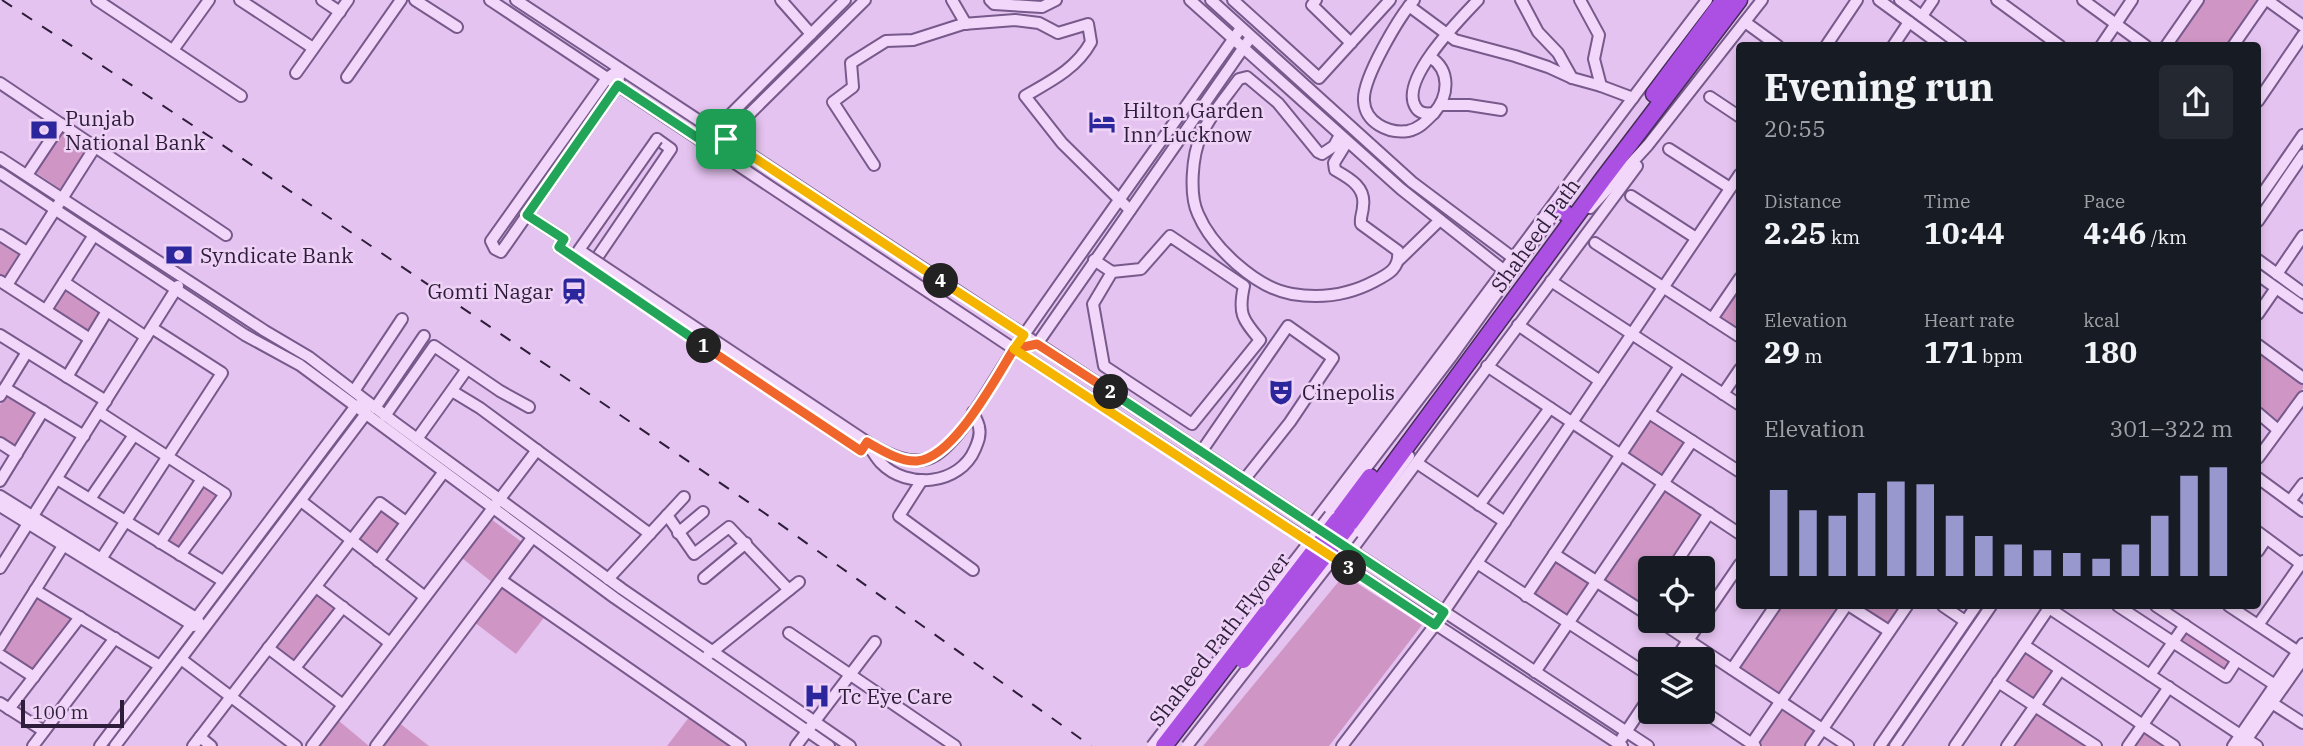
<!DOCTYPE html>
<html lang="en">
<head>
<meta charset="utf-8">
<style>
	body { margin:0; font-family:"IBM Plex Serif",serif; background:#242831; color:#f1f3f6; height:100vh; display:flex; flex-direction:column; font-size:26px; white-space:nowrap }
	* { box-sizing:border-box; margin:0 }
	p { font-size:23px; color:#9ea1a6 }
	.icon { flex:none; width:38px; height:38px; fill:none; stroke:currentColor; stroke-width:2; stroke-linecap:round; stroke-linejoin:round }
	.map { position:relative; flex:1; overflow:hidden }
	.panel { position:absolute; left:1736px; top:42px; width:525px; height:567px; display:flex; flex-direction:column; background:#171b24; border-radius:7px; box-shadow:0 4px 10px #0003 }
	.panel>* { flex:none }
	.tools { position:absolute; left:1638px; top:556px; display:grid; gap:14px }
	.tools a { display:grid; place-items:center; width:77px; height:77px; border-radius:7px; background:#171b24; box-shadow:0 4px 10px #0003; font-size:35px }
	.scale { position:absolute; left:21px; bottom:18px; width:103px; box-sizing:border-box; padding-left:7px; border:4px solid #2d1d3a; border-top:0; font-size:19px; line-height:24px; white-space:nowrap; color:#2d1d3a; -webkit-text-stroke:5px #efd3f7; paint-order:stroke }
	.pin { position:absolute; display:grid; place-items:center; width:60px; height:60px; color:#fff; margin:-30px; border-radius:14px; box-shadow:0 4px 10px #0006 }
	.km { position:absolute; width:35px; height:35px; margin:-18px; border-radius:50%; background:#222; color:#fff; font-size:19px; line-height:35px; text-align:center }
	.round { display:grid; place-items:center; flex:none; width:74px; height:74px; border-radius:7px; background:#242831 }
	.summary { display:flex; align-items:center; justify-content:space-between; height:119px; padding:0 28px }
	h1 { font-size:38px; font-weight:700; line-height:52px }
	.stats { display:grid; grid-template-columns:repeat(3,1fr); gap:10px; height:119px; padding:7px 28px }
	.stats div { display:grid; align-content:center }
	.stats b { font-size:30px; font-weight:700 }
	.stats small { font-size:19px; font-weight:400 }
	.stats p { font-size:19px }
	.chart { height:196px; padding:14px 28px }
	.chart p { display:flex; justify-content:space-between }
	.chart svg { width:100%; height:126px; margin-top:7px; stroke:#9897ce; stroke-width:6 }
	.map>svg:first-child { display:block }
</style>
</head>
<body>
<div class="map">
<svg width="2303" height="746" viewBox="0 0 2303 746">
	<rect width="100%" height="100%" fill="#e5c3f0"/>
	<g fill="#cf96c5">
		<polygon points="2203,0 2258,0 2259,1 2227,45 2170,46"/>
		<polygon points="63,130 88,147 60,189 35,172"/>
		<polygon points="0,240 22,253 6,279 0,275"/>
		<polygon points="1739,285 1739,331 1718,317"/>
		<polygon points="64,287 103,312 89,333 51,308"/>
		<polygon points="2258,350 2303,382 2303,388 2277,423 2258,407"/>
		<polygon points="7,393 38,413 17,447 0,437 0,405"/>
		<polygon points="1650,419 1686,442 1662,477 1627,454"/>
		<polygon points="202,485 220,496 180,550 165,541"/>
		<polygon points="1664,491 1701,516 1666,569 1650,569 1650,591 1640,606 1603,581"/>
		<polygon points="381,509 400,522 376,554 358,540"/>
		<polygon points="491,519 523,543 493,583 462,558"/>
		<polygon points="1556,559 1590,583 1565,618 1531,595"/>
		<polygon points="1344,575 1422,625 1329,746 1203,746"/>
		<polygon points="501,585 546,615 516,654 474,622"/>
		<polygon points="315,593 336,608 295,662 274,647"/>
		<polygon points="35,596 73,618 33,672 1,652"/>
		<polygon points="1780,606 1839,606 1779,696 1738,669"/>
		<polygon points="1858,606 1900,606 1887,625"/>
		<polygon points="2189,631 2233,661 2225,673 2181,643"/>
		<polygon points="2024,652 2053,672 2032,701 2004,681"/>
		<polygon points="1782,707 1816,730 1805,746 1763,746 1758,742"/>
		<polygon points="2036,711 2088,746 2013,746"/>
		<polygon points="690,716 732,746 667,746"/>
		<polygon points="339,721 369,746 319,746"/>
		<polygon points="398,722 429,746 379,746"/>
		<polygon points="2143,729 2168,746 2132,746"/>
	</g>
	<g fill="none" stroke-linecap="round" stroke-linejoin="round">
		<g stroke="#77598b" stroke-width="14">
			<g id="minor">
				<polyline points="97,0 241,96"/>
				<polyline points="240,0 313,48"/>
				<polyline points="322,0 340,12"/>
				<polyline points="415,0 457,27"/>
				<polyline points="490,0 1014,349 1315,545"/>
				<polyline points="516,0 1648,746"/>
				<polyline points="781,0 811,34"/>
				<polyline points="952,0 966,24"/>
				<polyline points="990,0 994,4 1042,7 1056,0"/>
				<polyline points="1190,0 1401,189 1502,269"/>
				<polyline points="1211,0 1412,182 1512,257"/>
				<polyline points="1233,0 1319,78 1390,0"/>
				<polyline points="1316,0 1312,5 1351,43"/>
				<path d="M 1414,0 C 1399,17 1362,79 1364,101 C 1365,122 1388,134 1408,131 C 1419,129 1426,121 1434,113"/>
				<polyline points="1521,0 1538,32 1558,53 1572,78"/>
				<polyline points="1580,0 1599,35 1594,59 1601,86"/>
				<polyline points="1879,0 1942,46"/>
				<polyline points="1900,0 1962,46"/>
				<polyline points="1997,0 2060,46"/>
				<polyline points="2083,0 2146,46"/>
				<polyline points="2267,0 2303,26"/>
				<polyline points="1409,6 1455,40 1515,56 1548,67 1572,78 1601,86 1633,98"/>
				<polyline points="1922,16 1933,0"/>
				<polyline points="1745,22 1778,46"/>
				<polyline points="1826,46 1857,0"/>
				<polyline points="1893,46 1909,22"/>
				<polyline points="2101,46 2132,0"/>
				<polyline points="2166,46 2198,0"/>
				<polyline points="2233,46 2265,0"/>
				<polyline points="173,50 209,0"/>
				<path d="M 1430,57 C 1451,70 1449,96 1434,113 C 1426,114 1419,114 1415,106 C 1400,79 1460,19 1478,0"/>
				<polygon points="620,69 618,85 501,252 495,249 491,241 607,78"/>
				<polyline points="296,73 348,0"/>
				<polyline points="347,77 401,0"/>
				<polyline points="0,83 226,235"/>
				<polyline points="1710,97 1740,117"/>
				<polyline points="2258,101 2303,35"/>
				<polyline points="1441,105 1469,105 1501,110"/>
				<polyline points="710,135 845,0"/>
				<path d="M 1340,135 L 1334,146 L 1322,154 L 1318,152 L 1278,103 L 1247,77 L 1239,79 C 1226,97 1210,115 1201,136 C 1192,155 1189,195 1198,214 C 1212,247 1256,288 1292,294 C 1322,299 1349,295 1375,281 C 1389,274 1400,268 1398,251 L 1361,224 C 1360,216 1363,213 1363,206 C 1366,187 1349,178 1335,170 L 1334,163 L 1347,142"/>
				<polyline points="720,143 865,0"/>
				<polyline points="1669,149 1730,188"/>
				<polyline points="0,158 265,331 309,357 394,422 622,589 850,746"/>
				<path d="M 874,165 L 833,102 L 853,87 L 851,63 L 886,41 L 913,40 L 963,24 L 1015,20 L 1039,23 L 1058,33 L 1088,24 L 1091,42 C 1076,69 1051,81 1025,96 L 1062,143 L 1130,210"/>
				<polyline points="0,173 245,335 300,365 615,598 829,746"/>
				<polyline points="27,175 61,124"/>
				<polyline points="1631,196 1696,238"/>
				<polyline points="2258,200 2303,135"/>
				<polyline points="1590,208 1648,145 1762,0"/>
				<polyline points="527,215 564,239 559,247 861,451 867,442"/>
				<polyline points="2258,221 2303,155"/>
				<polyline points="0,235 27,252"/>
				<polyline points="1595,243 1740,337"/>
				<path d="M 1094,260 L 1112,272 L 1141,269 L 1170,236 L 1244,286 C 1238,313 1242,319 1260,340 L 1192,424 L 1104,366 L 1093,304 L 1112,272"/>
				<polyline points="1399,260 1440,220"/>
				<polyline points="2258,260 2303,293"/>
				<polyline points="590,268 671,149 657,139"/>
				<polyline points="2277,274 2303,236"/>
				<polyline points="2258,275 2303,307"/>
				<polyline points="0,281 90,339"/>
				<polyline points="1551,281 1740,405"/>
				<polyline points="64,282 146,337"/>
				<polyline points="7,285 95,147"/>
				<polyline points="46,310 94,235"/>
				<polyline points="2258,314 2276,288"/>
				<polyline points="1712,319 1740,278"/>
				<polyline points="1518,325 1600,381"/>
				<polyline points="0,335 106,401"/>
				<polyline points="1030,345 1037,344 1251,37"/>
				<polyline points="2258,345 2303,378"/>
				<polyline points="1487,366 1740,534"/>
				<polyline points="67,377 107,311"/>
				<polyline points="5,388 84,436"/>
				<polyline points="354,391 402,319"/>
				<polyline points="452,391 480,408 650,534"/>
				<polyline points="1723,394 1740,369"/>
				<polyline points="0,396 27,352"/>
				<polyline points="375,408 424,336"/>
				<polyline points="99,412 225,494 180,555"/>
				<polyline points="1649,413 1740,472"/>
				<polyline points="2258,413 2278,430"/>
				<polyline points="385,416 434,346 500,391 529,407"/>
				<polyline points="417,439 467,369"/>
				<path d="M 867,442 C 886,453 914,469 936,455 C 965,436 994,378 1015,348 C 1089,241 1166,135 1241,28"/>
				<polyline points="0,443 17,454"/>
				<path d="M 868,445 C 872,450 876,458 881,463 C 907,490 960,485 975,449 C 978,442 981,435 979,427 C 978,422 975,417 973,412"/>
				<polyline points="1201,452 1288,326 1333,358 1290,422 1244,480"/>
				<polyline points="2258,458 2303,397"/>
				<polyline points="1417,463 1505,522"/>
				<polyline points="2258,478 2303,511"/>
				<polyline points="57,479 223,581"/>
				<polyline points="922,480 899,516 973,570"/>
				<polyline points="0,481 43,411"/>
				<polyline points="0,496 196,618 200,624"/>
				<polyline points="90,499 134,435"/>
				<polyline points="301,501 425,597"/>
				<polyline points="2290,501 2303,484"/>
				<polyline points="1479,505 1550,408"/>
				<polyline points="0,506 194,626"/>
				<polyline points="667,515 694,554 729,527 789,590"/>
				<polyline points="1330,515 1451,357 1556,211"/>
				<path d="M 1312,525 C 1446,351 1574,174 1707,0"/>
				<polyline points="2258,532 2301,564"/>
				<polyline points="678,533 703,512"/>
				<polyline points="1353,533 1409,456"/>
				<polyline points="160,543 202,479"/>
				<polyline points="2258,551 2266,539"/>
				<polyline points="1328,554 1622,746"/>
				<polyline points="1554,554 1650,616"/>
				<polyline points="101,559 222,373 152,328"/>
				<polyline points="378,561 443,473"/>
				<polyline points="1342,563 1637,166"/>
				<polyline points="1477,563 1650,676"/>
				<polyline points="0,568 178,286"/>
				<polyline points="1672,569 1709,513"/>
				<polyline points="704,578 746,543"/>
				<polyline points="608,579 684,497"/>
				<polyline points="501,580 740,746"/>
				<polyline points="316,587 390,643"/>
				<polyline points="35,590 160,666"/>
				<polyline points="1526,596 1680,366"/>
				<polyline points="1850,606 1889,631"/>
				<polyline points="1943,606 1965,621"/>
				<polyline points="2046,606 2257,746"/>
				<polyline points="2118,606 2226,677 2237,660 2156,606"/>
				<polyline points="2229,606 2303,655"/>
				<polyline points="1703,618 1740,564"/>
				<polyline points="1659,621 1848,746"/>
				<polyline points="2258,625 2303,561"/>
				<polyline points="789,633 955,746"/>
				<polyline points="2024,645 2174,746"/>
				<polyline points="0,646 63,546"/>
				<polyline points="268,648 343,705"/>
				<polyline points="0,655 34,677"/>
				<polyline points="708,655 799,582"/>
				<polyline points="181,659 296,746"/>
				<polyline points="1675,660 1701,621"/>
				<polyline points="2237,660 2275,685"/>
				<polyline points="295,668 343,607"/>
				<polyline points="1732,669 1775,606"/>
				<polyline points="1535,672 1692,441"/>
				<polyline points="2150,675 2185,625"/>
				<polyline points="1998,682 2096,746"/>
				<polyline points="0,703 44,731"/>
				<polyline points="2272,703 2303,723"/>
				<polyline points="9,709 80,617"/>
				<polyline points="1703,711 1755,746"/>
				<polyline points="200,737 211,746"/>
				<polyline points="1622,738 1650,696"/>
				<polyline points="1752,743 1846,606"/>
				<polyline points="33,746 115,638"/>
				<polyline points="100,746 355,407 361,404"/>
				<polyline points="115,746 365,415 366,408"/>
				<polyline points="193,746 380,503 406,522"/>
				<polyline points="312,746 537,450"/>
				<polyline points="376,746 532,538"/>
				<polyline points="796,746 875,642"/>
				<polyline points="1342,746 1435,625 1740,174"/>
				<polyline points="1811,746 1907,606"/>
				<polyline points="1880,746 1976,606"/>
				<polyline points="1895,746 1991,606"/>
				<polyline points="1955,746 2049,608"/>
				<polyline points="2007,746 2060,670"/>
				<polyline points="2128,746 2169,687"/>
				<polyline points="2233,746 2303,644"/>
				<polyline points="2242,746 2303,659"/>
			</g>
		</g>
		<g stroke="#442d59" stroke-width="19">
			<g id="highway">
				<polyline points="1654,94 1724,0"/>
				<polyline points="1558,207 1565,213"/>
				<polyline points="1338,520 1370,477"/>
				<polyline points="1347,527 1603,179 1739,0"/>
			</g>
		</g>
		<use href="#minor" stroke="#f2d7fa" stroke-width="10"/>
		<use href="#highway" stroke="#ab50e3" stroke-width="16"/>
		<polyline stroke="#2d1d3a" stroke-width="2" stroke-dasharray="12 12" stroke-linecap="butt" points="2,0 212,138 763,512 1091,746"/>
		<g stroke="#77598b" stroke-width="14" stroke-linecap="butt">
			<g id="minor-bridge">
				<polyline points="657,139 579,250 867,442"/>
				<polyline points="1152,746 1330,515"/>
				<polyline points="1187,746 1353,533"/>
			</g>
		</g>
		<g stroke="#442d59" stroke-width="19" stroke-linecap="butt">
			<g id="highway-bridge">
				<polyline points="1243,660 1347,527"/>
				<polyline points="1164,746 1338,520"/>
			</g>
		</g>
		<use href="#minor-bridge" stroke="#f2d7fa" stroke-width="10"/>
		<use href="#highway-bridge" stroke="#ab50e3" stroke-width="16"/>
	</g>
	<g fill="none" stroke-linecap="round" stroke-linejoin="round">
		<g stroke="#fff" stroke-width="14">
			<polyline id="split-1" points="704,346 559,247 564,239 527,215 618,85 713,148 726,139"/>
		</g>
		<g stroke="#fff" stroke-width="14">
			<path id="split-2" d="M 704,346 L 861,451 L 867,442 C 881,450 900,462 917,461 C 954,458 995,379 1014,349 L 1037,344 L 1111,392"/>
		</g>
		<g stroke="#fff" stroke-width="14">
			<polyline id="split-3" points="1111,392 1444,612 1435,625 1349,568"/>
		</g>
		<g stroke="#fff" stroke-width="14">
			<polyline id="split-4" points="941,281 1024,335 1014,349 1349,568"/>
		</g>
		<g stroke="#fff" stroke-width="14">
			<polyline id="split-5" points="726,139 941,281"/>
		</g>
		<use href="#split-1" stroke="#22a559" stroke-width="9"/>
		<use href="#split-2" stroke="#f0652b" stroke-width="9"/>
		<use href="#split-3" stroke="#22a559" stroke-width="9"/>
		<use href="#split-4" stroke="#f5b400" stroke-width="9"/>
		<use href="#split-5" stroke="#f5b400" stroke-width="9"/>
	</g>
	<defs>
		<g id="hotel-bare" transform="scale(2.1)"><path d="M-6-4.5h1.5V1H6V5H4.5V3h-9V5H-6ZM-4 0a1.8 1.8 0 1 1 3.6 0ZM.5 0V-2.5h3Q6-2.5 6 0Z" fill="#2c269d" stroke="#efd3f7" stroke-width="2.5" paint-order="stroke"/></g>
		<g id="bank-bare" transform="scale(2.1)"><path d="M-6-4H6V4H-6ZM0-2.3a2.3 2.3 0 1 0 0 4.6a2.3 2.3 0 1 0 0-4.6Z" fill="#2c269d" stroke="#efd3f7" stroke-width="2.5" paint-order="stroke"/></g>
		<g id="station-bare" transform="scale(2.1)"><path d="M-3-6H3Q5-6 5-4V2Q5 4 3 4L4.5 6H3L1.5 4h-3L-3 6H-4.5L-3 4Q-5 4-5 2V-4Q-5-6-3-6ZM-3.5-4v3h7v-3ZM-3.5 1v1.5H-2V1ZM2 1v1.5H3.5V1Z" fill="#2c269d" stroke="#efd3f7" stroke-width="2.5" paint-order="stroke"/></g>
		<g id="theatre-bare" transform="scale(2.1)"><path d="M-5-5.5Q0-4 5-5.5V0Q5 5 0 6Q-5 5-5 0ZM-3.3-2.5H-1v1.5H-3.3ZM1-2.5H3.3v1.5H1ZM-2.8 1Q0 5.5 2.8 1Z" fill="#2c269d" stroke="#efd3f7" stroke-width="2.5" paint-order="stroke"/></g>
		<g id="hospital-bare" transform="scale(2.1)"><path d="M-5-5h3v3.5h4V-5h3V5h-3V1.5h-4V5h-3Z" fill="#2c269d" stroke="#efd3f7" stroke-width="2.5" paint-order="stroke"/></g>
	</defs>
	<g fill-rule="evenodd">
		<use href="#hotel-bare" x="1102" y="122"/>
		<use href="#bank-bare" x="44" y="130"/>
		<use href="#bank-bare" x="179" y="255"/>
		<use href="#station-bare" x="574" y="291"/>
		<use href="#theatre-bare" x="1281" y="392"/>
		<use href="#hospital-bare" x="817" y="696"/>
	</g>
	<g text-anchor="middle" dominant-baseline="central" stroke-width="5" stroke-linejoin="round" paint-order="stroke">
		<g font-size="21" fill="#2d1d3a" stroke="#efd3f7" text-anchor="start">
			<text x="1123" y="110">Hilton Garden<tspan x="1123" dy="24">Inn Lucknow</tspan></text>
			<text x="65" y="118">Punjab<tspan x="65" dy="24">National Bank</tspan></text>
			<text x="200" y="255">Syndicate Bank</text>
			<text x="553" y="291" text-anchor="end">Gomti Nagar</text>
			<text x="1302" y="392">Cinepolis</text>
			<text x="838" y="696">Tc Eye Care</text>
		</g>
		<g font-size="21" fill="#2d1d3a" stroke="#efd3f7">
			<text transform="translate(1535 235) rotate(-54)">Shaheed Path</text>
			<text transform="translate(1219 639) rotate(-52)">Shaheed Path Flyover</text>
		</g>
	</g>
</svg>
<div class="tools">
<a><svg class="icon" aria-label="locate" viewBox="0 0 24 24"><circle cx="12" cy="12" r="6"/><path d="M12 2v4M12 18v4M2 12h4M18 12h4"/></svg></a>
<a><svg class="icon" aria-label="layers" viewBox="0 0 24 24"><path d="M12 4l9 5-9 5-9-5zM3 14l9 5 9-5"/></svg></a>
</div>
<div class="scale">100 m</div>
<div class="pin" style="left:726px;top:139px;background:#1e9e55"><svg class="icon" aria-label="arrive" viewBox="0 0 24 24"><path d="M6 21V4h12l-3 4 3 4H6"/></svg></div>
<b class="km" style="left:704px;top:346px">1</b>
<b class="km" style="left:1111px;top:392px">2</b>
<b class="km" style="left:1349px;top:568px">3</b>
<b class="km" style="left:941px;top:281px">4</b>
<section class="panel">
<div class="summary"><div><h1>Evening run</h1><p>20:55</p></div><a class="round"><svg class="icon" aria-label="share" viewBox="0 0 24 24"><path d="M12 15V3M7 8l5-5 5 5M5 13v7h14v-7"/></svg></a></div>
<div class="stats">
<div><p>Distance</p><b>2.25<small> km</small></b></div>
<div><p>Time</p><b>10:44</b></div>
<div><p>Pace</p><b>4:46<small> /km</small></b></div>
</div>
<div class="stats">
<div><p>Elevation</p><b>29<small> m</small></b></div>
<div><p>Heart rate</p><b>171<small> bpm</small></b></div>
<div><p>kcal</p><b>180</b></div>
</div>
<div class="chart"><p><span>Elevation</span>301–322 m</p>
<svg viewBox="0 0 160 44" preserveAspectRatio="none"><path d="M5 44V14M15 44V21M25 44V23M35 44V15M45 44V11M55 44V12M65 44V23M75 44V30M85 44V33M95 44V35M105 44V36M115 44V38M125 44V33M135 44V23M145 44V9M155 44V6"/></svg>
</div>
</section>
</div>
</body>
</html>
